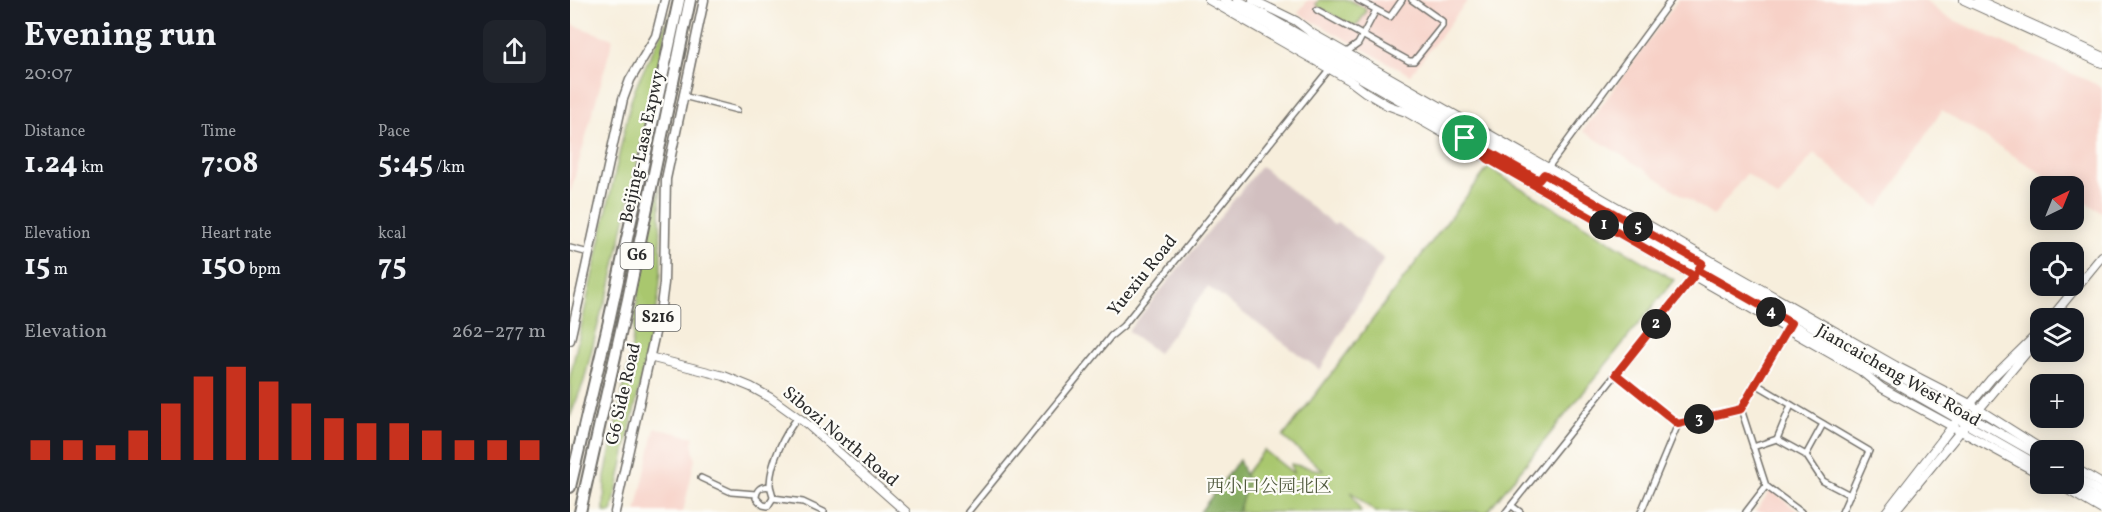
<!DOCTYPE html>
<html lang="en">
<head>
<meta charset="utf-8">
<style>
	body { margin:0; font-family:Vollkorn,"Noto Serif SC",serif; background:#20242c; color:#f1f3f6; height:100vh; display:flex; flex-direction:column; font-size:22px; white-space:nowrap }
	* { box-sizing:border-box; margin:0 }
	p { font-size:20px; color:#9ea1a6 }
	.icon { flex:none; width:33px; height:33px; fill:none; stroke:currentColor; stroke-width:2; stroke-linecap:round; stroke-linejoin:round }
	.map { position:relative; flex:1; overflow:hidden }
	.details { display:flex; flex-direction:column; background:#171b24; width:570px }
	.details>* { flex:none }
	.needle { width:39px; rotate:43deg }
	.controls { position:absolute; left:1460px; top:176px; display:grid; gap:12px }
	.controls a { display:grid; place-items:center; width:54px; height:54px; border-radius:12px; background:#171b24; box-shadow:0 3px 15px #0003; font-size:30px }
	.pin { position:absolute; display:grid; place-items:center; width:51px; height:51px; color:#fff; margin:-26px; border:3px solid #fff; border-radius:50%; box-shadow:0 2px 6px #0007 }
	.km { position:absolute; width:30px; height:30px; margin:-15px; border-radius:50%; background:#222; color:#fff; font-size:16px; line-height:30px; text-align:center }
	.round { display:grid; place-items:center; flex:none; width:63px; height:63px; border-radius:12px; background:#20242c }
	.head { display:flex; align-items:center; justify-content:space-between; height:102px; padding:0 24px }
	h1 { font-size:33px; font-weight:700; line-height:45px }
	.figures { display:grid; grid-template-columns:repeat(3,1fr); gap:9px; height:102px; padding:6px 24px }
	.figures div { display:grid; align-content:center }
	.figures b { font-size:30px; font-weight:700 }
	.figures small { font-size:16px; font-weight:400 }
	.figures p { font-size:16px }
	.chart { height:168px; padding:12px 24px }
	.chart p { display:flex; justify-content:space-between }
	.chart svg { width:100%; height:108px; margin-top:6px; stroke:#c8321e; stroke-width:6 }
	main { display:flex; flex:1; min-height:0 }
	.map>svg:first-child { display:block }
</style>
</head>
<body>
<main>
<section class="details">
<div class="head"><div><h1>Evening run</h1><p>20:07</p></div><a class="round"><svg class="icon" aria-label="share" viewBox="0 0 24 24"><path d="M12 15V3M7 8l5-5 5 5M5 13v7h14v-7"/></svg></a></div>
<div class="figures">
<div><p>Distance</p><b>1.24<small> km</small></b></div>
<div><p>Time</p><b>7:08</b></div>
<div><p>Pace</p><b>5:45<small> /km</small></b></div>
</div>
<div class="figures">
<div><p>Elevation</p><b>15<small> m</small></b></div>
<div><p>Heart rate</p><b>150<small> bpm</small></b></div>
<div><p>kcal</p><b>75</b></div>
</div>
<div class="chart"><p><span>Elevation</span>262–277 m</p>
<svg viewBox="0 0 160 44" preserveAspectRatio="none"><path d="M5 44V36M15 44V36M25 44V38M35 44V32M45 44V21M55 44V10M65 44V6M75 44V12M85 44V21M95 44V27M105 44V29M115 44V29M125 44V32M135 44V36M145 44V36M155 44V36"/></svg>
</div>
</section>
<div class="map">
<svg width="1532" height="512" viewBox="0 0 1532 512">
	<rect width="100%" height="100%" fill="#fdfcf7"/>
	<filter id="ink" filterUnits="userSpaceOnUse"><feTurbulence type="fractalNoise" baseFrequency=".0167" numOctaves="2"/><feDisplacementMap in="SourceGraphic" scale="12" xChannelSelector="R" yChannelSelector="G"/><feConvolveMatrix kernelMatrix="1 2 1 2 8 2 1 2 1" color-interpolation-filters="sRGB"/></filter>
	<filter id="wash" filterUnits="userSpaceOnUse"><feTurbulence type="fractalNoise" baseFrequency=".008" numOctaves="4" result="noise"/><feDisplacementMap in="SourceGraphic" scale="24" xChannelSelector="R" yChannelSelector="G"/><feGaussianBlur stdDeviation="1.35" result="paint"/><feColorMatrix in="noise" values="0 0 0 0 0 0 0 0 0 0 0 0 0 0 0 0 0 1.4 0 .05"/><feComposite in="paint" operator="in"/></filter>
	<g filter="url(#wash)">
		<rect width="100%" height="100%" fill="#f7eedc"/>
		<g fill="#f7d1c7">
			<polygon points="738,0 898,0 840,75 728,13"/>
			<polygon points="1108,0 1354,0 1375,16 1532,87 1532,213 1503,194 1503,186 1491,186 1372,110 1309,208 1244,153 1208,198 1177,173 1143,216 1072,168 1013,131"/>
			<polygon points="0,24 43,39 0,194"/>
			<polygon points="85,428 124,437 122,442 125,459 113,512 66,512"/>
			<polygon points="1201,490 1229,512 1185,512"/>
		</g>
		<polygon fill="#d2bfc0" points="691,166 764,225 767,222 814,259 750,370 638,287 588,353 558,331"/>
		<g fill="#a9c76e" stroke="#6a794c" stroke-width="1.5">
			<polygon points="749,0 779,0 795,8 796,12 787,25 783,26 748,7 746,4"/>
			<path d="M 100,12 L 40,289 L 31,313 L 14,381 L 0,417 L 0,377 L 61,100 C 71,70 89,43 100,12 Z"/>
			<polygon points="918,168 1104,280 917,512 805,512 781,492 791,512 646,512 694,450 723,473 721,464 754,471 713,437"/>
			<polygon points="90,185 91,272 88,302 42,512 34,512 35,476 61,352 70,275"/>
		</g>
		<polygon fill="#86ac61" stroke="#586c46" stroke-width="1.5" points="669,460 678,482 668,512 630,512"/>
	</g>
	<g filter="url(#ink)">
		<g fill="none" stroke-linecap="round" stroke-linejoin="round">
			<g stroke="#726f69" stroke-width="8">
				<g id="street">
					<polyline points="788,0 820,17 832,0"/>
					<polyline points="747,10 839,61 844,61 872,26 872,21 842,0"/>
					<polyline points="774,54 788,44 806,10"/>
					<polyline points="113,96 167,110"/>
					<polyline points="977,169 1101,0"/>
					<polyline points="0,248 19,253"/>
					<polyline points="1046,374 1108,424"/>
					<polyline points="1186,384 1299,451 1272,512"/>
					<polyline points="1221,405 1207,439 1236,455 1253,424"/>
					<polyline points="1171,409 1196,486 1176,512"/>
					<polyline points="1183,447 1207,439"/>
					<polyline points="1236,455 1253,481 1280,495"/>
					<polyline points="131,478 161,492 186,494"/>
					<polyline points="1196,486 1231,512"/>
					<path d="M 200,487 C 191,485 186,490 186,498 L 193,505 L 198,506 L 203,498 C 203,493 200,489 200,484 C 201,461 214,435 228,417"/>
					<polyline points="203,498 233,502 254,512"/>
					<polyline points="942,506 950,512"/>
					<polyline points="398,512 541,336 553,326 761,67"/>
					<polyline points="936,512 1119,283 1132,263"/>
					<polyline points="1071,512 1108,424 1171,409 1218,327"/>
				</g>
			</g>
			<g stroke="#726f69" stroke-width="10">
				<g id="secondary">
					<polyline points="639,0 779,80 795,92 817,105 836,112 1291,371 1312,388 1470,474"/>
					<polyline points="654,0 1470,466"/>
					<polyline points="668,0 1470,456"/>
					<polyline points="683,0 726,21 743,34 1326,366 1400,404 1473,450"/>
					<polyline points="1394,0 1532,63"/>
					<polyline points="1408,0 1532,56"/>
					<polyline points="1481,318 1532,256"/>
					<polyline points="79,357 154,376 181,387 201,398 237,424 336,512"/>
					<polyline points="1398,407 1421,379 1470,331"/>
					<polyline points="1405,414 1467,340"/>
					<polyline points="1503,467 1532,484"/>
					<polyline points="1503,476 1532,493"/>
					<polyline points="1486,483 1532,510"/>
					<polyline points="1500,483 1532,502"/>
					<polyline points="1316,512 1385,423"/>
					<polyline points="1324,512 1394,427"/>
				</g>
			</g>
			<g stroke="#726f69" stroke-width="11">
				<g id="primary">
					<polyline points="0,340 53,99 60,80 86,36 95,0"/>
					<polyline points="45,512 91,306 94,283 96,179 134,0"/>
				</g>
			</g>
			<g stroke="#726f69" stroke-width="14">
				<g id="highway">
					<polyline points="0,487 39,321 109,0"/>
					<polyline points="10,512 58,299 120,0"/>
				</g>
			</g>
			<use href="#street" stroke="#fff" stroke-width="5"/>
			<use href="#secondary" stroke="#fff" stroke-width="8"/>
			<use href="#primary" stroke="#fff" stroke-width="8"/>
			<use href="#highway" stroke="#fff" stroke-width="10"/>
		</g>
	</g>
	<g fill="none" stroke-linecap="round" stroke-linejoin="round" filter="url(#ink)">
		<g stroke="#fff" stroke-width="12">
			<polygon id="route" points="895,138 969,180 974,174 1125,259 1132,263 1128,270 1221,323 1171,409 1108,424 1046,374 1124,276 918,159"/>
		</g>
		<use href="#route" stroke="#c8321e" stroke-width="8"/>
	</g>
	<g text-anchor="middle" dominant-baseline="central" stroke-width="4.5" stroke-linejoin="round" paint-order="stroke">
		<g fill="#fdfcf7" stroke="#6a6a68" stroke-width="1.5">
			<rect x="50.5" y="243" width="33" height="26" rx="4.5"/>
			<rect x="65.5" y="305" width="45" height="26" rx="4.5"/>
		</g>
		<g font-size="16" font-weight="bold" fill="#2b2b2b">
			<text x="67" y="256">G6</text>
			<text x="88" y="318">S216</text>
		</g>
		<g font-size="18" fill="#2b2b2b" stroke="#fdfcf7">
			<text transform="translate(73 147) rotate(-78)">Beijing-Lasa Expwy</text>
			<text transform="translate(573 276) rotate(-51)">Yuexiu Road</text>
			<text transform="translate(1328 376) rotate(30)">Jiancaicheng West Road</text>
			<text transform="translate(54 394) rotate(-77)">G6 Side Road</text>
			<text transform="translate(270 437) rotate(40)">Sibozi North Road</text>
		</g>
		<g font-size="18" fill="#515a3f" stroke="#fdfcf7">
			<text x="699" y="487">西小口公园北区</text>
		</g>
	</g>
</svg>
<div class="controls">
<a><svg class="needle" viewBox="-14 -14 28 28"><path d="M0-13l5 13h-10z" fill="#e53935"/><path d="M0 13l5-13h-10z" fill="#9ea1a6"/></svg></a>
<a><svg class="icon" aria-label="locate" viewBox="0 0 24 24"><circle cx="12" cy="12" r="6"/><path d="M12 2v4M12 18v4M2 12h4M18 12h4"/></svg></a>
<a><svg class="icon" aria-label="layers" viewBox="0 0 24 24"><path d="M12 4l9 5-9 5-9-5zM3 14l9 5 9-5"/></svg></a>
<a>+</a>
<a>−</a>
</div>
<div class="pin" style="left:895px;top:138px;background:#1e9e55"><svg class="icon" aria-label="arrive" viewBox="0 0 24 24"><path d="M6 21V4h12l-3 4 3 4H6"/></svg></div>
<b class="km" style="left:1034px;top:225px">1</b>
<b class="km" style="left:1086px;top:324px">2</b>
<b class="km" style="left:1129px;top:419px">3</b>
<b class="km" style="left:1201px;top:312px">4</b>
<b class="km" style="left:1068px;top:227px">5</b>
</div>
</main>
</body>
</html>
